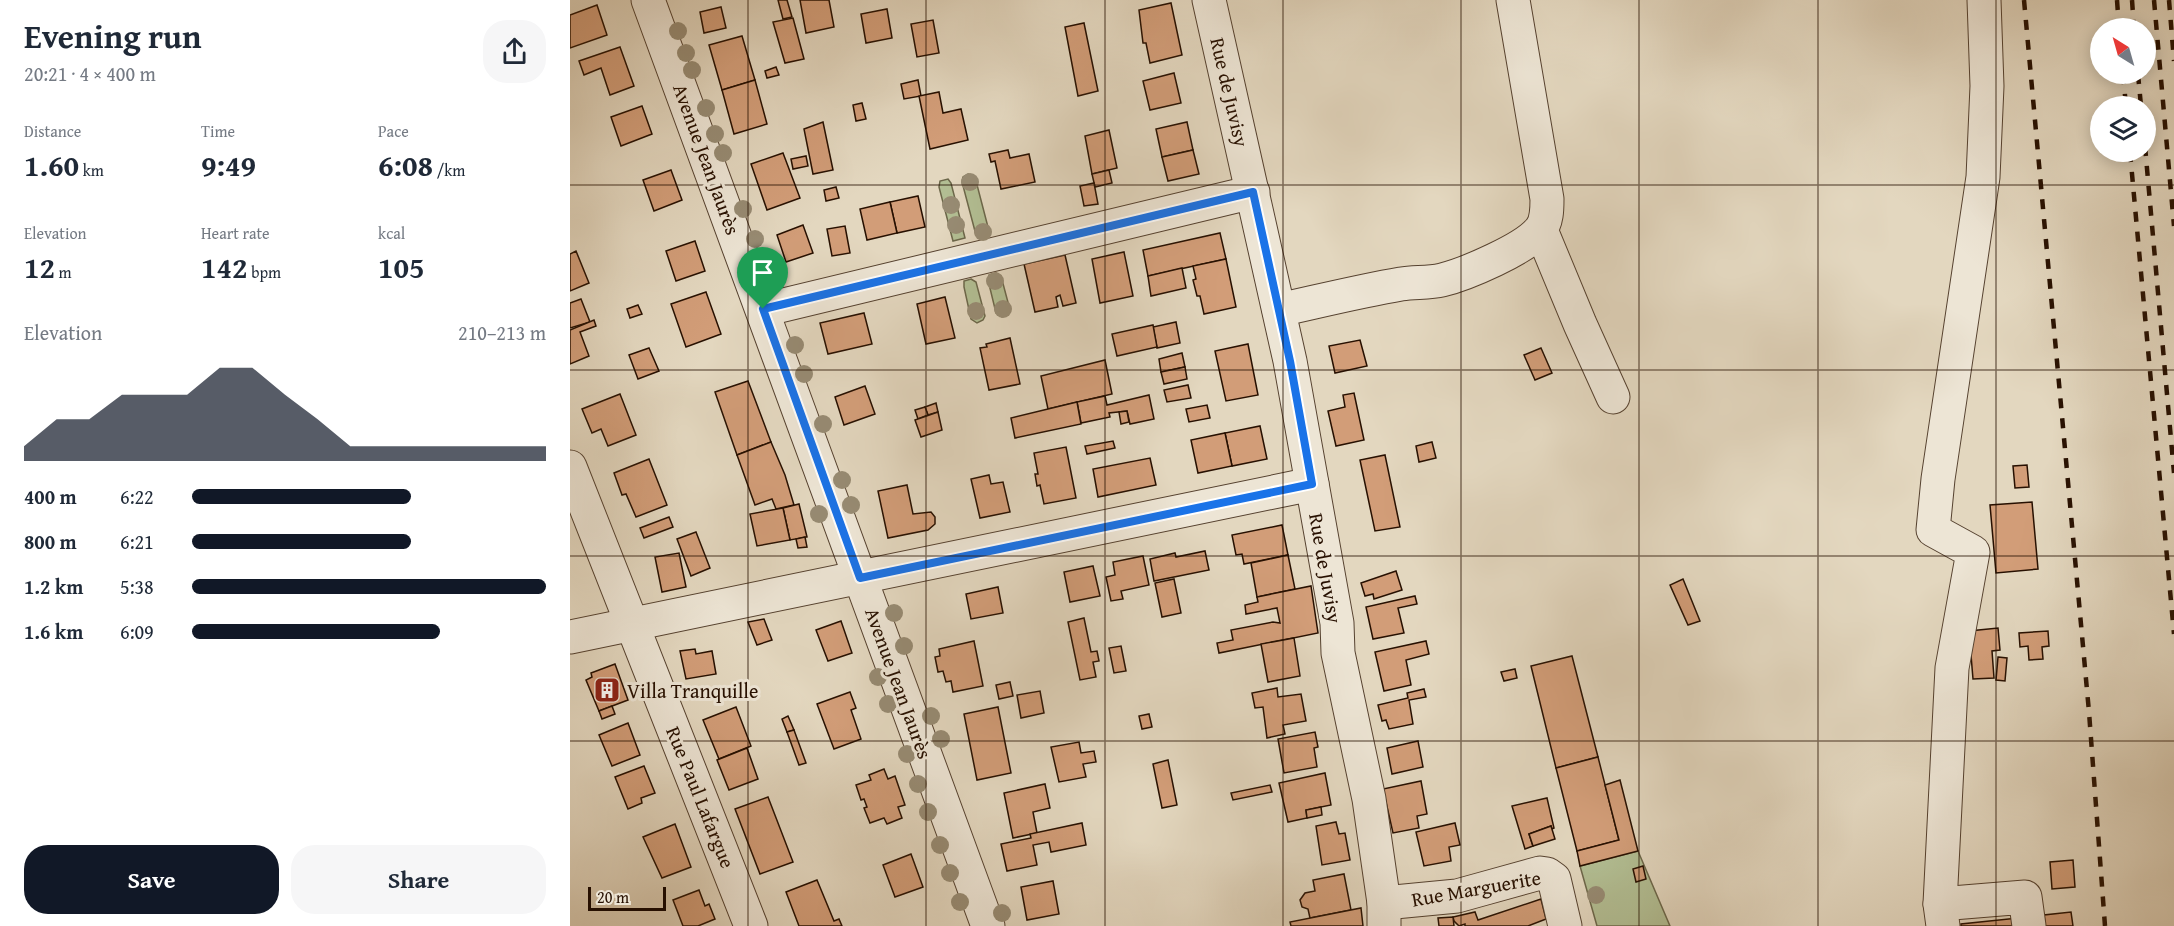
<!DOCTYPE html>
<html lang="en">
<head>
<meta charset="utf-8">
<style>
	body { margin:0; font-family:"Gentium Book Plus",serif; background:#f6f6f7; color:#1f2937; height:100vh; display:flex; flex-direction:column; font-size:22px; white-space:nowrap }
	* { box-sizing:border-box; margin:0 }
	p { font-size:20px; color:#747a83 }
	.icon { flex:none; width:33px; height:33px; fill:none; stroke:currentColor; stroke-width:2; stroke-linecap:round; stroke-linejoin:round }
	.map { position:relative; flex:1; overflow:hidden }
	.drawer { display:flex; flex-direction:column; background:#fff; width:570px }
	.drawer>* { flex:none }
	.needle { width:39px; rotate:323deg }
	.fabs { position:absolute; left:1520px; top:18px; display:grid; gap:12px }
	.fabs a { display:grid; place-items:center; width:66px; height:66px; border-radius:50%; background:#fff; box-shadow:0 3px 15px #0003; font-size:30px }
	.scale { position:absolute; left:18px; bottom:15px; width:78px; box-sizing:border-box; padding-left:6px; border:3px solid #271001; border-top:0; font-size:16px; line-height:21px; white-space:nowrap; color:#271001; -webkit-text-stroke:4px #ede5d5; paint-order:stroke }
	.pin { position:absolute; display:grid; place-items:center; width:51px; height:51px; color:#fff; margin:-62px -26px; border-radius:50% 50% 50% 0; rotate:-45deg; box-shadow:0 0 6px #0007 }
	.pin .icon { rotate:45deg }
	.round { display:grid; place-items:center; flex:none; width:63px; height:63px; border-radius:24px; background:#f6f6f7 }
	.summary { display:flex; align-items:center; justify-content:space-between; height:102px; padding:0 24px }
	h1 { font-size:33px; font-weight:700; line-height:45px }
	.metrics { display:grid; grid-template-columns:repeat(3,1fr); gap:9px; height:102px; padding:6px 24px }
	.metrics div { display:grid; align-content:center }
	.metrics b { font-size:30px; font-weight:700 }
	.metrics small { font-size:16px; font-weight:400 }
	.metrics p { font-size:16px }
	.chart { height:168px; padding:12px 24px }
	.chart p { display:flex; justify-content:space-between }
	.chart svg { width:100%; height:108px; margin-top:6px; fill:#111827; opacity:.7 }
	.cta { display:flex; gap:12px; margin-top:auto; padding:12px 24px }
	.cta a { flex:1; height:69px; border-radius:24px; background:#111827; color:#fff; font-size:24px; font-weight:700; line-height:69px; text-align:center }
	.cta a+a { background:#f6f6f7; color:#1f2937 }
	ul { padding:0 24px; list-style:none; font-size:20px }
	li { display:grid; grid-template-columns:96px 72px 1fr; align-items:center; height:45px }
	li i { height:15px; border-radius:8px; background:#111827 }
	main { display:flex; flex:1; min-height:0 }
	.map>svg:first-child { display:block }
</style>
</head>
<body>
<main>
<section class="drawer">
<div class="summary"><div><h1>Evening run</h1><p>20:21 · 4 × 400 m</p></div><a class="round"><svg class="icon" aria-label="share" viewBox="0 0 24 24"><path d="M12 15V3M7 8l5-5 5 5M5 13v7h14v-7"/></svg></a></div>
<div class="metrics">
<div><p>Distance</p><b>1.60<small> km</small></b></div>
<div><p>Time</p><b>9:49</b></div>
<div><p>Pace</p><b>6:08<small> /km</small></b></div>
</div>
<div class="metrics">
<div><p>Elevation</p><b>12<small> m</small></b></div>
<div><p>Heart rate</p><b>142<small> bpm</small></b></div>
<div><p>kcal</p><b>105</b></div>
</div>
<div class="chart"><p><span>Elevation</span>210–213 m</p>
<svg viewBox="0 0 160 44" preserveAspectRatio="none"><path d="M0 44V38L10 27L20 27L30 17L40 17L50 17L60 6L70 6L80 17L90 27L100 38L110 38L120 38L130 38L140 38L150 38L160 38V44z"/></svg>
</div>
<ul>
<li><b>400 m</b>6:22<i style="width:62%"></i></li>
<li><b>800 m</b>6:21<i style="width:62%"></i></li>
<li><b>1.2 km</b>5:38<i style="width:100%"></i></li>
<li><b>1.6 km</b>6:09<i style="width:70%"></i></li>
</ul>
<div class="cta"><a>Save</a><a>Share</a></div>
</section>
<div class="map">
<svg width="1604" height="926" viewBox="0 0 1604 926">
	<rect width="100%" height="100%" fill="#e3d7bf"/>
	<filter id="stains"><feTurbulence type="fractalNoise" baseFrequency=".00333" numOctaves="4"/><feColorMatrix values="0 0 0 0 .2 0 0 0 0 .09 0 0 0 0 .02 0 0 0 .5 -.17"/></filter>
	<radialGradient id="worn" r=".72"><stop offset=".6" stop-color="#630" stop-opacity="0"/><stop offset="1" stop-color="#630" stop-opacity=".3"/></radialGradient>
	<g fill="#b2be93" stroke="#6c674a" stroke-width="1.5">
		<polygon points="398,174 405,177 419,231 415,238 409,238 406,235 392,182 393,177"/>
		<polygon points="378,179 381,183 395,238 383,241 369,187 370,181"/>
		<polygon points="426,273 431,276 440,310 438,314 432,317 426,313 418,280 419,275"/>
		<polygon points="401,279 406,282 415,316 413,320 407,323 401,319 394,287 394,281"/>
		<polygon points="1068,851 1100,926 1027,926 1010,866"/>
	</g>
	<g fill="#d29d78" stroke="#271001" stroke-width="1.5">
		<polygon points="208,0 217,0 222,17 213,19"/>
		<polygon points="230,0 259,0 264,27 236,33"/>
		<polygon points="601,3 612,55 580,63 576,43 573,43 569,10"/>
		<polygon points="27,5 37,35 0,48 0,15"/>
		<polygon points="151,7 156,28 134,33 130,12"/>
		<polygon points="317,9 322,38 296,43 291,14"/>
		<polygon points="223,18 234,59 215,63 203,22"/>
		<polygon points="363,20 369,53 347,57 341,24"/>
		<polygon points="514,23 528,91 508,96 495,27"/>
		<polygon points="172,36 185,80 152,90 139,45"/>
		<polygon points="50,47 64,86 40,95 31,68 14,75 9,61"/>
		<polygon points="206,67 209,75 197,78 195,71"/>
		<polygon points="604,73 611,103 580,110 573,81"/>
		<polygon points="185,80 197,124 164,134 152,90"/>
		<polygon points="348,80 351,96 334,99 331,84"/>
		<polygon points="369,92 373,113 391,109 398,140 360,149 349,96"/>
		<polygon points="292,103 296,119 286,121 283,105"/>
		<polygon points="72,106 82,134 51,146 41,117"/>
		<polygon points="253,122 263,170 243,174 234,129"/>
		<polygon points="617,122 623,150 592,157 586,129"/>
		<polygon points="539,130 547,168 522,174 515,136"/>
		<polygon points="438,150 440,158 459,154 465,182 431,189 425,161 421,162 419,154"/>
		<polygon points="623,150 629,174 598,181 592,157"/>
		<polygon points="213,153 230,198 197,210 181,164"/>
		<polygon points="236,156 238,166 223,169 221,159"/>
		<polygon points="101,170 112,200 84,211 73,180"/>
		<polygon points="539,170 542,183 525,187 522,174"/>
		<polygon points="524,183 528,204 514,206 510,186"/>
		<polygon points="266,187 269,198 256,201 254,190"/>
		<polygon points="348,196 355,227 327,233 320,202"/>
		<polygon points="320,202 327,233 297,240 290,209"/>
		<polygon points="233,225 243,253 216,262 207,235"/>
		<polygon points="275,226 280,253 262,256 257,229"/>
		<polygon points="650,233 656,259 578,276 573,250"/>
		<polygon points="125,241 135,271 106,281 96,251"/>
		<polygon points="6,251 19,283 0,291 0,254"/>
		<polygon points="554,252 563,296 530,303 522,259"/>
		<polygon points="495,255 506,303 493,306 490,295 486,297 488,307 465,312 454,264"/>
		<polygon points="656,259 666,307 634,314 630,296 627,296 623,280 626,279 623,266"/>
		<polygon points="612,268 616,288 581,296 578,276"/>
		<polygon points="136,292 151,334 116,347 101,304"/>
		<polygon points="375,297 385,338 356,344 347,304"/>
		<polygon points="11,299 20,322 0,328 0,303"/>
		<polygon points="68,305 72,314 60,318 57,309"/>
		<polygon points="294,313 302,344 258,354 250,323"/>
		<polygon points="24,320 26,326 10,332 19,356 0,364 0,330"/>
		<polygon points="606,322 610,343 587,348 583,327"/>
		<polygon points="583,325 587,347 547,356 542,334"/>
		<polygon points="440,338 450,384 419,390 410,348 417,347 416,344"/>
		<polygon points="790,340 797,366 765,373 759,346"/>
		<polygon points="678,344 688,395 656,401 645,351"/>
		<polygon points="79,348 89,371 68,379 59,355"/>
		<polygon points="971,348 982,373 965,380 954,355"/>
		<polygon points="612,353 615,367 591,372 589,359"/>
		<polygon points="535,360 542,394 478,409 471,376"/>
		<polygon points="615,367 617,379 594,384 591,372"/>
		<polygon points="178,381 201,442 167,455 145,392"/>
		<polygon points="618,385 621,398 597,402 594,390"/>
		<polygon points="295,386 305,414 274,425 265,397"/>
		<polygon points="784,393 794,440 766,446 758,411 775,407 773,395"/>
		<polygon points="50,394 66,435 38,446 31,429 22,433 12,409"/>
		<polygon points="579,395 584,419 560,424 557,411 539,413 540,417 511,423 507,402 535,396 537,405"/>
		<polygon points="507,402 511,424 445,438 441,418"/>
		<polygon points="366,403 368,412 358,415 355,407"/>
		<polygon points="637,405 640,418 619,422 616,409"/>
		<polygon points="355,407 358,415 348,419 345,410"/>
		<polygon points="557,411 559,422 551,424 549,412"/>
		<polygon points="368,412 372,430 351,437 345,420"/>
		<polygon points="690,426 697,459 662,466 655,433"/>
		<polygon points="655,433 662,466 628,473 621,440"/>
		<polygon points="543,441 545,448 517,454 515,446"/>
		<polygon points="201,442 215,475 224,505 206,509 202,499 185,505 167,455"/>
		<polygon points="862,442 866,458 849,462 846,446"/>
		<polygon points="496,447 506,498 474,504 470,485 467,486 465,474 468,474 464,453"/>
		<polygon points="815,455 830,527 805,531 790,460"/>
		<polygon points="580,458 586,485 528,497 523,469"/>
		<polygon points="79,459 97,505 66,517 56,494 52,495 44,473"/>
		<polygon points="1457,465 1459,487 1445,488 1443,466"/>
		<polygon points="419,475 421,484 433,482 440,512 410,518 401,479"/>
		<polygon points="337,485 343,514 361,512 365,517 365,524 358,530 318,538 308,491"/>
		<polygon points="1462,502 1468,569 1426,573 1420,505"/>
		<polygon points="229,504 237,537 220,540 213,508"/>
		<polygon points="213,508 220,540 187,546 180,514"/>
		<polygon points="99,517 103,527 74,538 70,528"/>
		<polygon points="712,525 718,555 674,564 672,554 666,555 662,535"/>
		<polygon points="126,532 140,568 121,576 107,539"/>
		<polygon points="235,537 237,547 228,548 226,539"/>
		<polygon points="635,551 639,570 584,581 580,559 605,553 606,557"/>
		<polygon points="109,553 116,587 92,592 85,557"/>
		<polygon points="718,555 725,589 687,597 681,563"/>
		<polygon points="573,556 579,585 551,591 553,599 541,601 536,577 545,575 543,562"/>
		<polygon points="523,566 530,596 500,602 494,572"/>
		<polygon points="826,571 832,590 804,599 803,594 795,596 791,583"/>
		<polygon points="604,579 611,613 592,617 585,583"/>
		<polygon points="1113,579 1130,621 1118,625 1100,585"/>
		<polygon points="741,586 748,633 649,653 647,643 663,640 661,630 703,622 710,623 707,608 676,614 675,605 688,602 687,597"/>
		<polygon points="428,587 433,613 401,619 396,594"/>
		<polygon points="845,596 847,604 828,608 834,633 803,639 796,607"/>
		<polygon points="514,618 521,652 527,651 529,661 523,662 526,677 510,680 498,622"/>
		<polygon points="194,619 202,640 187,645 178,622"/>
		<polygon points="271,621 282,653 258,661 246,630"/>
		<polygon points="1428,628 1430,650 1422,651 1424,678 1403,679 1399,631"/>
		<polygon points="1478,631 1479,646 1472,647 1473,659 1459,660 1458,646 1450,647 1449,633"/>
		<polygon points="724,638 730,676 698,682 691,644"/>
		<polygon points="404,641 413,686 383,692 381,681 376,682 373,671 368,672 365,657 370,656 369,649"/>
		<polygon points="856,641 859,654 836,660 841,685 814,691 805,652"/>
		<polygon points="551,646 556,671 544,673 539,648"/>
		<polygon points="125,649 126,654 142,651 146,674 116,679 110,651"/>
		<polygon points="1002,656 1028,757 986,768 961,666"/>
		<polygon points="1428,657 1437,658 1435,681 1426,680"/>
		<polygon points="45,664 58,700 29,711 16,680 22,677 21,673"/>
		<polygon points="945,669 947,678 934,681 931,672"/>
		<polygon points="440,682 443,696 429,699 426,685"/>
		<polygon points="707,688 708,697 731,694 736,721 713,725 715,734 697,738 693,707 685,708 682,693"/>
		<polygon points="854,689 856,697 839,700 843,724 819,729 816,720 812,721 808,705 838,698 837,693"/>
		<polygon points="470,691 474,713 451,718 447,695"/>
		<polygon points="280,692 286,708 281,710 291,739 264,749 247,704"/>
		<polygon points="42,706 45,714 32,719 29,711"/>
		<polygon points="166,707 181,746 149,759 133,720"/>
		<polygon points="428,707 441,773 407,780 394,714"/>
		<polygon points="579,714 582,727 572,729 569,716"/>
		<polygon points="218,716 224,730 217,732 212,719"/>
		<polygon points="58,723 70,755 42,766 29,735"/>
		<polygon points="224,730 236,763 229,765 217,732"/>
		<polygon points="745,732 748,747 744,748 747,767 714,773 708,739"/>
		<polygon points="848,741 853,767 822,774 817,748"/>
		<polygon points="509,742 511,753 524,751 526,762 513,764 516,777 489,782 481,747"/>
		<polygon points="177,748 188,779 159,790 147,760"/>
		<polygon points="1028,757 1049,840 1007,851 986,768"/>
		<polygon points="598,760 607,805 592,808 583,764"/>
		<polygon points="74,766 85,793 71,798 72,803 58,809 45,777"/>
		<polygon points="314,769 318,779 325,776 335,805 328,807 332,818 317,824 314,818 300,823 294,808 297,807 294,799 291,800 286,785 301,780 299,775"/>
		<polygon points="755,773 761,805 736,810 737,818 718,822 709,783"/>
		<polygon points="1050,780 1068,851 1010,866 1007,851 1049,840 1035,785"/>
		<polygon points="851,781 857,814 847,816 849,828 823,833 813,789"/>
		<polygon points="475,784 480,808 463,812 467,833 443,838 434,793"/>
		<polygon points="700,785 702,792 663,800 661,793"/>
		<polygon points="198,797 223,862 190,874 165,809"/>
		<polygon points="977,798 984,828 982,829 981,826 959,834 963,846 955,849 942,806"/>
		<polygon points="751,807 752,815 737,818 736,810"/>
		<polygon points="766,822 769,834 775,833 780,860 752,865 746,826"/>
		<polygon points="512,823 516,845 481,852 479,842 463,845 467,865 437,871 431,844 461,838 460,834"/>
		<polygon points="885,823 890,845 879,847 881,861 854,866 846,832"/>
		<polygon points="105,824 121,867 92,878 73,837"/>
		<polygon points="981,826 985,839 963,846 959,834"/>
		<polygon points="341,854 353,887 325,897 313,865"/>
		<polygon points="1503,860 1505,887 1482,889 1480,862"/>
		<polygon points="1073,866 1076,879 1066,882 1063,869"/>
		<polygon points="774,874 781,910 740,918 738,909 732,907 730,900 735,893 745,891 743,880"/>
		<polygon points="247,880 264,921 269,919 272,926 229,926 216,892"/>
		<polygon points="483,881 489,914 457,920 451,887"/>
		<polygon points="129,890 135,906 139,904 145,919 128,926 113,926 103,900"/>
		<polygon points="971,899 976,919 958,926 895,926 895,924 889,926 884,921 883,917 905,912 908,920"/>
		<polygon points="791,908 793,926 721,926 720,922"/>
		<polygon points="1501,912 1503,926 1471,926 1475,925 1474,915"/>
		<polygon points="883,917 884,926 869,926 868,918"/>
		<polygon points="1448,918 1449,926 1391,926 1391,924"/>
	</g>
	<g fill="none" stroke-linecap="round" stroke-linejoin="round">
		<g stroke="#564230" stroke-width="35">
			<g id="minor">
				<polyline points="78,0 418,926"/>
				<polyline points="639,0 720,361 767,623 768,653 799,799 814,903 814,926"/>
				<polyline points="971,230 1010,324 1043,397"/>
				<polyline points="193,310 683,192"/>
				<path d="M 709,310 C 750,301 790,291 831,284 C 845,282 859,283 872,280 C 896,274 955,249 970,230 C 977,222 977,209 977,199 L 943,0"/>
				<polyline points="0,467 181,926"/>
				<polyline points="0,637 742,484"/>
				<polyline points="814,903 887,896 970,873 977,874 984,879 995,926"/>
				<polyline points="1370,904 1455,897 1459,926"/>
				<polyline points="1373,926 1370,904 1382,668 1403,552 1363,530 1368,479 1413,177 1417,86 1414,0"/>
			</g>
		</g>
		<use href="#minor" stroke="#ede5d5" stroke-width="33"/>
		<g stroke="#271001" stroke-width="4.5" stroke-dasharray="10 10" stroke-linecap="butt">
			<polyline points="1454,0 1519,712 1535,926"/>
			<polyline points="1547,0 1549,28"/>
			<polyline points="1562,0 1564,28"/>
			<polyline points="1584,0 1604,226"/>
			<polyline points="1599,0 1604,61"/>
			<polyline points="1553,74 1556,106"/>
			<polyline points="1568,74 1571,106"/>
			<polyline points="1575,146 1604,473"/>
			<polyline points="1560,152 1604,634"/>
		</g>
	</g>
	<g fill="#978b73">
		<circle cx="108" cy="31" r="9"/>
		<circle cx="116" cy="53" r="9"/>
		<circle cx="122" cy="70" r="9"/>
		<circle cx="136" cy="108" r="9"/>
		<circle cx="145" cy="134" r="9"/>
		<circle cx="153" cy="153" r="9"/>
		<circle cx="400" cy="182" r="9"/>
		<circle cx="381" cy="205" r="9"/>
		<circle cx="173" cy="209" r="9"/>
		<circle cx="386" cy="225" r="9"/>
		<circle cx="413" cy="232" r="9"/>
		<circle cx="185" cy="239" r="9"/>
		<circle cx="197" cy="268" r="9"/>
		<circle cx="425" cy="281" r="9"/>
		<circle cx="433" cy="309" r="9"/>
		<circle cx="406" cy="311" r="9"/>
		<circle cx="225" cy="345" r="9"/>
		<circle cx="234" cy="374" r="9"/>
		<circle cx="253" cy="424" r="9"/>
		<circle cx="272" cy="480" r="9"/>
		<circle cx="281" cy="505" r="9"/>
		<circle cx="249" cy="514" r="9"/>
		<circle cx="324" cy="613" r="9"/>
		<circle cx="334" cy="646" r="9"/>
		<circle cx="308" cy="677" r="9"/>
		<circle cx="318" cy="704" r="9"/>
		<circle cx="361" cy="716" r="9"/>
		<circle cx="371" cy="739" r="9"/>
		<circle cx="337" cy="754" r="9"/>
		<circle cx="348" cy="784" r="9"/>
		<circle cx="358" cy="812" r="9"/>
		<circle cx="370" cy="845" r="9"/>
		<circle cx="380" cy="873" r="9"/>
		<circle cx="1026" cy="895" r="9"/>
		<circle cx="390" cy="902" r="9"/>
		<circle cx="432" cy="913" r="9"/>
	</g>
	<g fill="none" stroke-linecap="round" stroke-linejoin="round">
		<g stroke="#fff" stroke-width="12">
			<polygon id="route" points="683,192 720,361 742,484 290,578 193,309"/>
		</g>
		<use href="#route" stroke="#1a73e8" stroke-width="8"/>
	</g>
	<path fill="none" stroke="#271001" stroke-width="1.5" stroke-opacity="0.55" d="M 178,0 L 178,926M 356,0 L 356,926M 535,0 L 535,926M 713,0 L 713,926M 891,0 L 891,926M 1069,0 L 1069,926M 1248,0 L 1248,926M 1426,0 L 1426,926M 0,185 L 1604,185M 0,370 L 1604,370M 0,556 L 1604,556M 0,741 L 1604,741"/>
	<defs>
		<g id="building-square" transform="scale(1.35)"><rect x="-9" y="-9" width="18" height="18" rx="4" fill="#8f2418" stroke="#ede5d5"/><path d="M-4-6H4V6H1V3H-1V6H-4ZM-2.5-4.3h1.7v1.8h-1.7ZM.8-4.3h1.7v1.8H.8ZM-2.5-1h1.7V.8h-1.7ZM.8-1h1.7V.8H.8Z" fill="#fff"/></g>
	</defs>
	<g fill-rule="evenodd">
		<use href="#building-square" x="37" y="690"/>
	</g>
	<g text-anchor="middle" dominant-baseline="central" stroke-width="6" stroke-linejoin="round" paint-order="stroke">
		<g font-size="20" fill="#271001" stroke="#ede5d5">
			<text transform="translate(660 92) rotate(77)">Rue de Juvisy</text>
			<text transform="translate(137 159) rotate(70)">Avenue Jean Jaurès</text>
			<text transform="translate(756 568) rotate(80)">Rue de Juvisy</text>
			<text transform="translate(329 683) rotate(70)">Avenue Jean Jaurès</text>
			<text transform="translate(131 797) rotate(68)">Rue Paul Lafargue</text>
			<text transform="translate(906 888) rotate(-10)">Rue Marguerite</text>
		</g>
		<g font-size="20" fill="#271001" stroke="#ede5d5" text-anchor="start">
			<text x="57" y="690">Villa Tranquille</text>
		</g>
	</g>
	<rect width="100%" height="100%" filter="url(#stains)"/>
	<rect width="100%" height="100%" fill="url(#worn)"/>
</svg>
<div class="fabs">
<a><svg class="needle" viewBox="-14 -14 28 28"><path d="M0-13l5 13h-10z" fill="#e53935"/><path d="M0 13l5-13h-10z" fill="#747a83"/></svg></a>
<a><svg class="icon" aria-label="layers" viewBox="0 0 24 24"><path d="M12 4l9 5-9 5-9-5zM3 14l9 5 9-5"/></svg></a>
</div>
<div class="scale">20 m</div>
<div class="pin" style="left:193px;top:309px;background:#1e9e55"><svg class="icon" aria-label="arrive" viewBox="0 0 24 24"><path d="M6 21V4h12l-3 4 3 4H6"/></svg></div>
</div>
</main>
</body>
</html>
